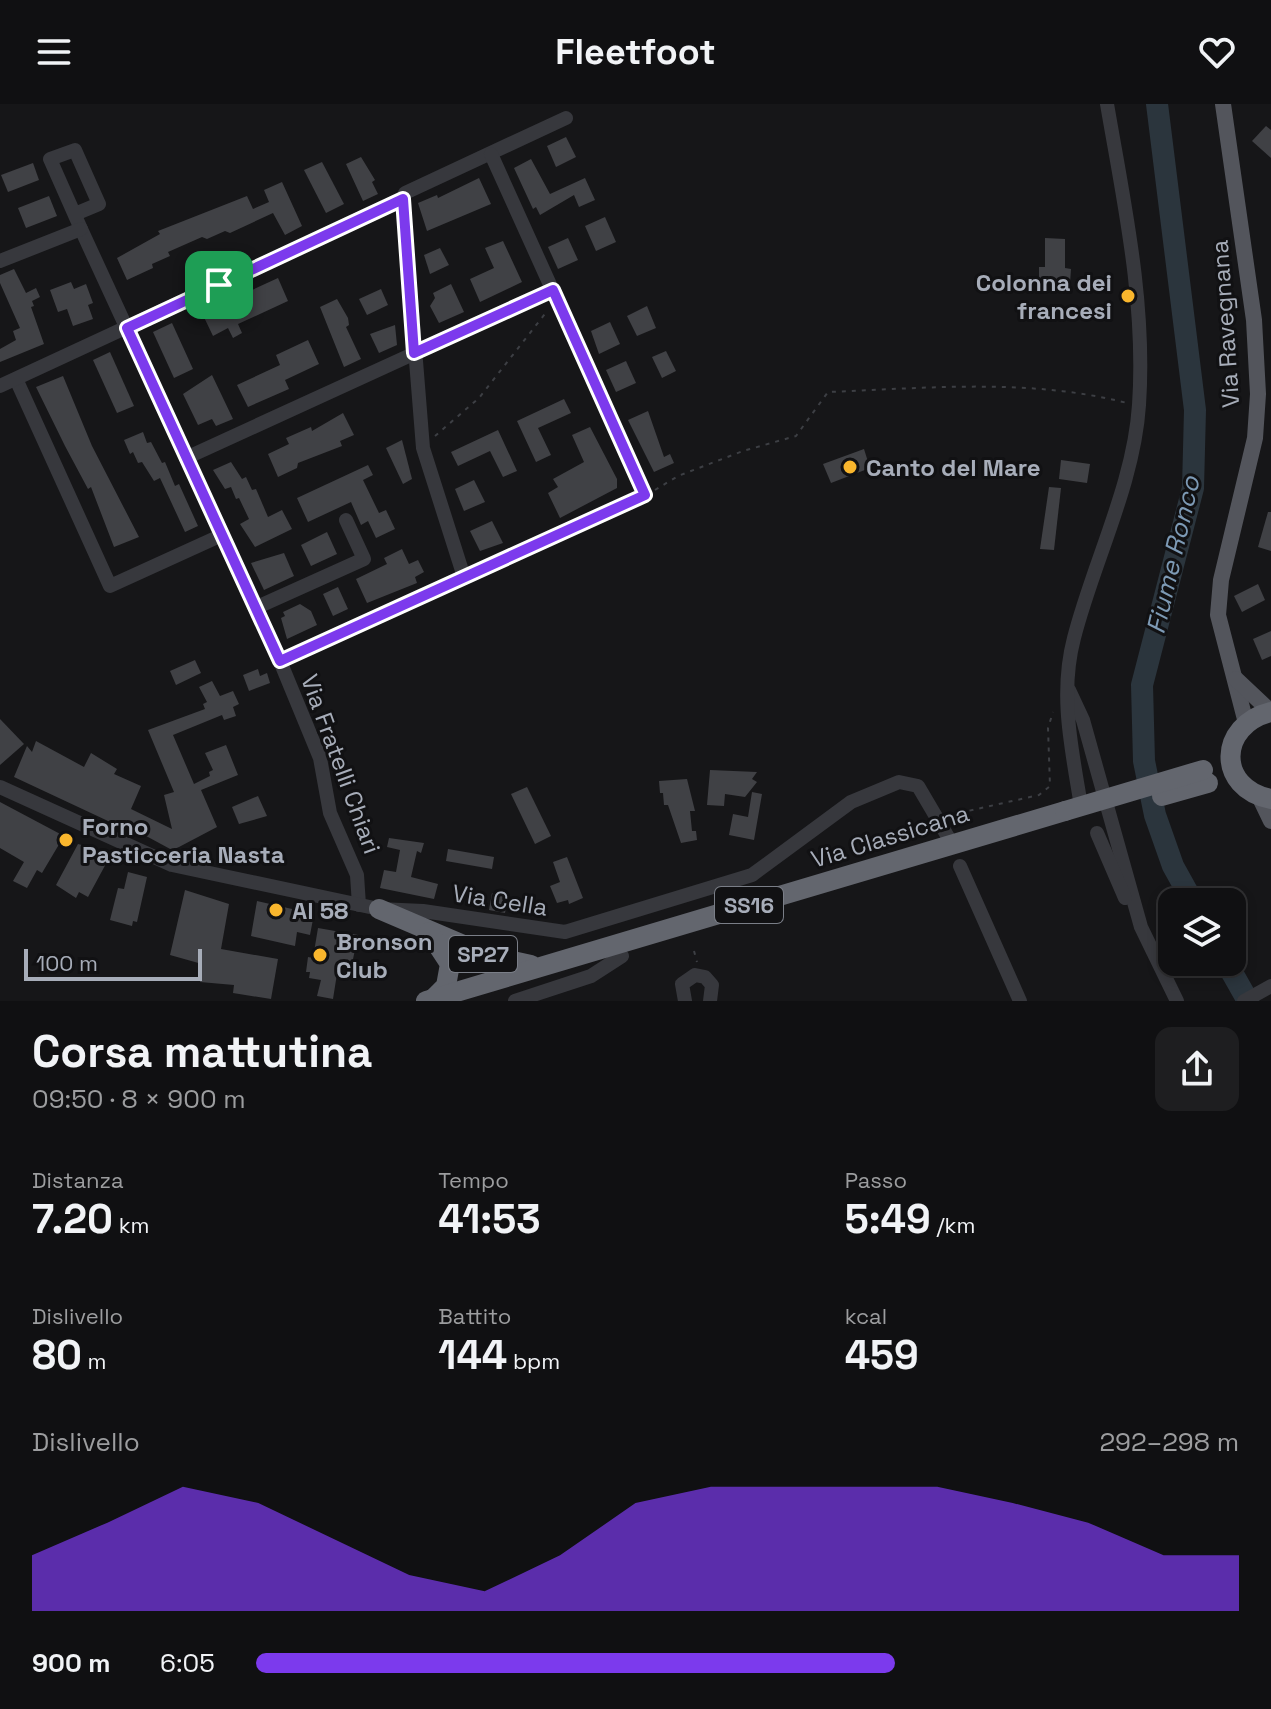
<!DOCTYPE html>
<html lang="it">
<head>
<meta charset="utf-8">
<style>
	body { margin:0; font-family:"Space Grotesk",sans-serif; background:#1e1e20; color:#f1f3f6; height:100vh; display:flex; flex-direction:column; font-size:30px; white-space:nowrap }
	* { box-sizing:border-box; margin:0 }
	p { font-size:26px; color:#9c9d9f }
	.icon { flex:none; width:44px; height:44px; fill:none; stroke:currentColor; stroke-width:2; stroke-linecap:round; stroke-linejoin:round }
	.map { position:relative; height:897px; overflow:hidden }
	.details { display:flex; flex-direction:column; background:#101012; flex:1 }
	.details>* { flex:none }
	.controls { position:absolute; left:1158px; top:784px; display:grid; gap:16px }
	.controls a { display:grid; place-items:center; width:88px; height:88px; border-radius:16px; background:#101012; box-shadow:0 4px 12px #0003,0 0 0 2px #303032; font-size:40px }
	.scale { position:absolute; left:24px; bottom:20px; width:178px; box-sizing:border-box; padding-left:8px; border:4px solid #a7adb9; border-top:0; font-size:22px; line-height:28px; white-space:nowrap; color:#a7adb9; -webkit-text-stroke:6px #111113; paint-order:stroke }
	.pin { position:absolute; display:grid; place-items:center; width:68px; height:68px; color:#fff; margin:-34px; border-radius:16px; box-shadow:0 4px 12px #0006 }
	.round { display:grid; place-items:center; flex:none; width:84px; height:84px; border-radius:16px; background:#1e1e20 }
	.head { display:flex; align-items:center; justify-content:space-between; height:136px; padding:0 32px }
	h1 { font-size:44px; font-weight:600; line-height:60px }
	.figures { display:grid; grid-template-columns:repeat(3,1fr); gap:12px; height:136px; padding:8px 32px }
	.figures div { display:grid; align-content:center }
	.figures b { font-size:40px; font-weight:600 }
	.figures small { font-size:22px; font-weight:400 }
	.figures p { font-size:22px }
	.chart { height:224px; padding:16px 32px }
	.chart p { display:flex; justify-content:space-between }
	.chart svg { width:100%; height:144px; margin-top:8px; fill:#7c3aed; opacity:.7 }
	ul { padding:0 32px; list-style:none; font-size:26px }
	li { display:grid; grid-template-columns:128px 96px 1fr; align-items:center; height:60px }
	li i { height:20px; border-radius:10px; background:#7c3aed }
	header { display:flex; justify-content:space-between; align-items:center; height:104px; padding:0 32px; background:#101012; font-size:36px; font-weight:600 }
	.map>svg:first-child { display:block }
</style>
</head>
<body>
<header><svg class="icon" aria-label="menu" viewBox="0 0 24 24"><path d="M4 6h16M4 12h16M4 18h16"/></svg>Fleetfoot<svg class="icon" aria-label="heart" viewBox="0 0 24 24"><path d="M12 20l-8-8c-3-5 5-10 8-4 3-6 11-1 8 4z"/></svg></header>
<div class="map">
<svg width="1271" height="897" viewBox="0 0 1271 897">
	<rect width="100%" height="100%" fill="#161618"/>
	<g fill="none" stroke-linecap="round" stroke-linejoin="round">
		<g stroke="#2b353d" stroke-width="22">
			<polyline points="1157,0 1195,306 1193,384 1142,581 1144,657 1155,711 1173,762 1193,798"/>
			<polyline points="1226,858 1248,897"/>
		</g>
	</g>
	<g fill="#404145">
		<polygon points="1266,22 1271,26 1271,54 1252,37"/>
		<polygon points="566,33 576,53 556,63 547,42"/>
		<polygon points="361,53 375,76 372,78 378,90 363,97 346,60"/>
		<polygon points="531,55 550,90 585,74 595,96 579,103 574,91 540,111 536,103 533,105 514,64"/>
		<polygon points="322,58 344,100 326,109 304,66"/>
		<polygon points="33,59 39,76 8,88 1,71"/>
		<polygon points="479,74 491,100 427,127 418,99 437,91 438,94"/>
		<polygon points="282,78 302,122 285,131 273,109 230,129 225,127 207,135 202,133 168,148 170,152 152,160 153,164 127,176 117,154 160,130 158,127 247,92 253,105 269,98 264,86"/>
		<polygon points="49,92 57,112 26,124 18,104"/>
		<polygon points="605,113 616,138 596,147 585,122"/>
		<polygon points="568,134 578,156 558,165 548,143"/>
		<polygon points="1045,134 1065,135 1065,164 1071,165 1070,179 1039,178 1039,163 1045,163"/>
		<polygon points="503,137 522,178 480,198 470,175 494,164 485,144"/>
		<polygon points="440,144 449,161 430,170 424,151"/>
		<polygon points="14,165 26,189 36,184 40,193 32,197 34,202 31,203 44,240 0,258 0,245 16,236 13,227 20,224 0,179 0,171"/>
		<polygon points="278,174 288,197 238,220 242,229 233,234 228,224 213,232 202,209"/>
		<polygon points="71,178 74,185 86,180 93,199 88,201 93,215 73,222 67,205 58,208 50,186"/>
		<polygon points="451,180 464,208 439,219 430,202 435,194 433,189"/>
		<polygon points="381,185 388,201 367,211 359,195"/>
		<polygon points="337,195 348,214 349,221 346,223 361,255 344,263 320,203"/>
		<polygon points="647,202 656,224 637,232 627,212"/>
		<polygon points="610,218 620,240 599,250 591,227"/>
		<polygon points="172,219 193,265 174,274 153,228"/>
		<polygon points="395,221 397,241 379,249 370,230"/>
		<polygon points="308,236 319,260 285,276 289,285 248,303 237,281 280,261 276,251"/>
		<polygon points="666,247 676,267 662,274 652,253"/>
		<polygon points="110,248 134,302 117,309 93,256"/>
		<polygon points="626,257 636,279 616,288 606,266"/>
		<polygon points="212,271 233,315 216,322 212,315 198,321 183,290"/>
		<polygon points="63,272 92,342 139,433 114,443 91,383 88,385 65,342 36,283"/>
		<polygon points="564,295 571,309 538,324 551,351 536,358 517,317"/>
		<polygon points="648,307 664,353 670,350 674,359 654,368 628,316"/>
		<polygon points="343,309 354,331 340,337 342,342 298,359 297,364 278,373 268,350 289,340 286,334 311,323 312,327"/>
		<polygon points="590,323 617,375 617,384 560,414 548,389 558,383 553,375 584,358 572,331"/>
		<polygon points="498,326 517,367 503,373 490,347 458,362 451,348"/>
		<polygon points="143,328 147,339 151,338 162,359 165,358 175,382 179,380 198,422 185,428 160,374 154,377 142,358 138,359 133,348 130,350 124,336"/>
		<polygon points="402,336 412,375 403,380 386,344"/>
		<polygon points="864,345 870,364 831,379 823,360"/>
		<polygon points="1061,356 1090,360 1087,379 1059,375"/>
		<polygon points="231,358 242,375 246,373 252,386 256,385 268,413 282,406 292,425 255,443 240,420 249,415 239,394 236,395 231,383 225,385 213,366"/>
		<polygon points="368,361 373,371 363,376 379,409 386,406 395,425 376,434 368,417 361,421 351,398 308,418 297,394"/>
		<polygon points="474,376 485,398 464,407 455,385"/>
		<polygon points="1049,383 1061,384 1054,446 1040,445"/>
		<polygon points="1268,408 1271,408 1271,447 1258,443"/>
		<polygon points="492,417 503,439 480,447 470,427"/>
		<polygon points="327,428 337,450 311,462 301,441"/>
		<polygon points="402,445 409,460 418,456 424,468 415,473 417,479 367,499 356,475 387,460 384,454"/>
		<polygon points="284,449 294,472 264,486 251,459"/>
		<polygon points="1258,480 1265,496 1242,508 1234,492"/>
		<polygon points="338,483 348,505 333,512 323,490"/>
		<polygon points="300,500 311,507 317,521 287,535 281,514 285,512 283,508"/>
		<polygon points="1271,527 1271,552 1262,556 1253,535"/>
		<polygon points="195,556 201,569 176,581 170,567"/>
		<polygon points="258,565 260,572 267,569 270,579 249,587 243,571"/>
		<polygon points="212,577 220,592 233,587 239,600 233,603 236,612 224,616 222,611 173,631 194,680 210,672 209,668 213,666 205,649 226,641 238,671 201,686 217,723 179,743 172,746 124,720 123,724 14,673 27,642 32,648 36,637 84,663 91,649 117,665 114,670 141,682 131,705 172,725 164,691 174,688 148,626 205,605 203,600 207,598 199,583"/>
		<polygon points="0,615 24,640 0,661"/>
		<polygon points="710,666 757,668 752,675 757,678 745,693 725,690 724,702 707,701"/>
		<polygon points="687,675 695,707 690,707 692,727 696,727 697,736 681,739 668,701 664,701 663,689 660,689 659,677"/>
		<polygon points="527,683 551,732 535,740 511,690"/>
		<polygon points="752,688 762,690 754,736 729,731 733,710 748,713"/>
		<polygon points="258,692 267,712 239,720 232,703"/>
		<polygon points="0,698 64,732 42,769 37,766 27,784 13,777 24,758 0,744"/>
		<polygon points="389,734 424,739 421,749 417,747 411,773 438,780 434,795 380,784 384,766 396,768 400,746 387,743"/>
		<polygon points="78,740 100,746 98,750 108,756 88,793 79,788 76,794 56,781"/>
		<polygon points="448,745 494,753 492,765 446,757"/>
		<polygon points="567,753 583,794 569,800 568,796 557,799 550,782 560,778 553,758"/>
		<polygon points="128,768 147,773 137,818 133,817 132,822 110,816 118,784 124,785"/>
		<polygon points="185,786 229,800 221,845 278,855 271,895 233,889 234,881 200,878 202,860 170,851"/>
		<polygon points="492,789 508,793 505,809 489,806"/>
		<polygon points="257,797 314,810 310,831 297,828 295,842 251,832"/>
		<polygon points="318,824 358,831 352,860 339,857 333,895 317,892 321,876 309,874 310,868 306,868 308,853 313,854"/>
	</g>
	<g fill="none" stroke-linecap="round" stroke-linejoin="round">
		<g stroke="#3d3f44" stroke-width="2" stroke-dasharray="4 6" stroke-linecap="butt">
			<polyline points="435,332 479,294 548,206"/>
			<path d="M 655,386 L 678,372 L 743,347 L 796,332 L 828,288 C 927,284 1030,274 1127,299"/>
			<polyline points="950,711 1039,691 1050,682 1048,624 1053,608"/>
			<polyline points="694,847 697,858"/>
		</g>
		<g stroke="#37383d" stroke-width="14">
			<polyline points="403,95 423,344 464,473"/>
			<polyline points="75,110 99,100 75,46 50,55 81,125 280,557 320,654 330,709 357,771 359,801"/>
			<polyline points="0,157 81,125"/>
			<polyline points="16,275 110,482 222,431"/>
			<polyline points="0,282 403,95 405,89 566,14"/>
			<polyline points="188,353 553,186"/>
			<polyline points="255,504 364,455 346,416"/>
			<polyline points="280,557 645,391 491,50"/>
			<polyline points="1069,586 1083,616 1141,823 1177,897"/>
			<polyline points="0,683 172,761 379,805 423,807 565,828 752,771 851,698 899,678 918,682 948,733"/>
			<path d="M 1081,702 C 1072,646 1059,591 1074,534 C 1093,459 1134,380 1139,301 C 1146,199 1124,99 1107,0"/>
			<polyline points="1097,729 1125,794"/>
			<polyline points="960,762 1020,897"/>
			<polyline points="515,897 591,872 622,852"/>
			<polyline points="685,897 682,880 695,871 705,873 712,881 710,897"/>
			<polyline points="1244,897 1271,882"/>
		</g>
		<g stroke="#53555c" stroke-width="16">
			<polyline points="1223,0 1254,216 1258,290 1255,334 1221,476 1218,511 1246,619"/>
			<polyline points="1236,575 1271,608"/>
			<polyline points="1259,692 1271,717"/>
		</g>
		<g stroke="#63666e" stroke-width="20">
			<path d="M 1271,608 C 1218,621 1216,684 1271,695"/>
			<polyline points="379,805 489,852 531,861"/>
			<polyline points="429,828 450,860 446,882 433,895"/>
			<polyline points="426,897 1065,707"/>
		</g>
		<g stroke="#63666e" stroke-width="20">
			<polyline points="1162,692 1208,679"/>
			<polyline points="1065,707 1203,666"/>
		</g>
	</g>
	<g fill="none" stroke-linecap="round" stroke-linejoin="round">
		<g stroke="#fff" stroke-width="16">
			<polygon id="route" points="403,95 414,249 553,186 645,391 280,557 127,224"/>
		</g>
		<use href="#route" stroke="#7c3aed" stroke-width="10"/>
	</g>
	<g fill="#f9b62d" stroke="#111113" stroke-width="3">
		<circle cx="1128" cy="192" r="8"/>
		<circle cx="850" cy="363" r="8"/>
		<circle cx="66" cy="736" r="8"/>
		<circle cx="276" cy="806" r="8"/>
		<circle cx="320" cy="851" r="8"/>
	</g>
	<g text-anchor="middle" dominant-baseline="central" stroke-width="6" stroke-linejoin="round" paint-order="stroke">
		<g fill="#111113" stroke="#7a7e87" stroke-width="2">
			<rect x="715" y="783" width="68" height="36" rx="6"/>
			<rect x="449" y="832" width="68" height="36" rx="6"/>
		</g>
		<g font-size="22" font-weight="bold" fill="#a7adb9">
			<text x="749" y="801">SS16</text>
			<text x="483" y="850">SP27</text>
		</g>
		<g font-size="24" font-weight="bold" fill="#a7adb9" stroke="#111113" text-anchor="start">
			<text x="1112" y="178" text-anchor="end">Colonna dei<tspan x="1112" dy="28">francesi</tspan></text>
			<text x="866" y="363">Canto del Mare</text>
			<text x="82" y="722">Forno<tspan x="82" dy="28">Pasticceria Nasta</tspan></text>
			<text x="292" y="806">Al 58</text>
			<text x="336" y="837">Bronson<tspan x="336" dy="28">Club</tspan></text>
		</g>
		<g font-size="24" fill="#a7adb9" stroke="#111113">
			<text transform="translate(1225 220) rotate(-94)">Via Ravegnana</text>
			<text transform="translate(341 660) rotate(70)">Via Fratelli Chiari</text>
			<text transform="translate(890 732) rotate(-17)">Via Classicana</text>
			<text transform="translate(500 796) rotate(9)">Via Cella</text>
		</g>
		<g font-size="26" font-style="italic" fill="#7d9ab5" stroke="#111113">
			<text transform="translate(1173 451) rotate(-77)">Fiume Ronco</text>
		</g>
	</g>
</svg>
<div class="controls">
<a><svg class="icon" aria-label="layers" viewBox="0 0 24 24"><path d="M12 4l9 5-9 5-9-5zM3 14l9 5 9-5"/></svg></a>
</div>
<div class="scale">100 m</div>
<div class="pin" style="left:219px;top:181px;background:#1e9e55"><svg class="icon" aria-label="arrive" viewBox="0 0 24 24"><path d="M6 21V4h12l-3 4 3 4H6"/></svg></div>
</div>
<section class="details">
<div class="head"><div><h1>Corsa mattutina</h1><p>09:50 · 8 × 900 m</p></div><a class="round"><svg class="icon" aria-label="share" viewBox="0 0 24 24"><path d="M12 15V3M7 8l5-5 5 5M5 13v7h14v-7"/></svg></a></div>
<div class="figures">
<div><p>Distanza</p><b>7.20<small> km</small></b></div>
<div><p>Tempo</p><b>41:53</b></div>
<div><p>Passo</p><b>5:49<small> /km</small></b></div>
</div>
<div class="figures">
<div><p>Dislivello</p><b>80<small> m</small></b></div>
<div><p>Battito</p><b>144<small> bpm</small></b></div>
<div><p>kcal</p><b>459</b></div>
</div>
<div class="chart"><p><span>Dislivello</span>292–298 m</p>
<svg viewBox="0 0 160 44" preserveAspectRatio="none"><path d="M0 44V27L10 17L20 6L30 11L40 22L50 33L60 38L70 27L80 11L90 6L100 6L110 6L120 6L130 11L140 17L150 27L160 27V44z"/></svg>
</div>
<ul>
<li><b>900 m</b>6:05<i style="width:65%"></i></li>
</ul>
</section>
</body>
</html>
